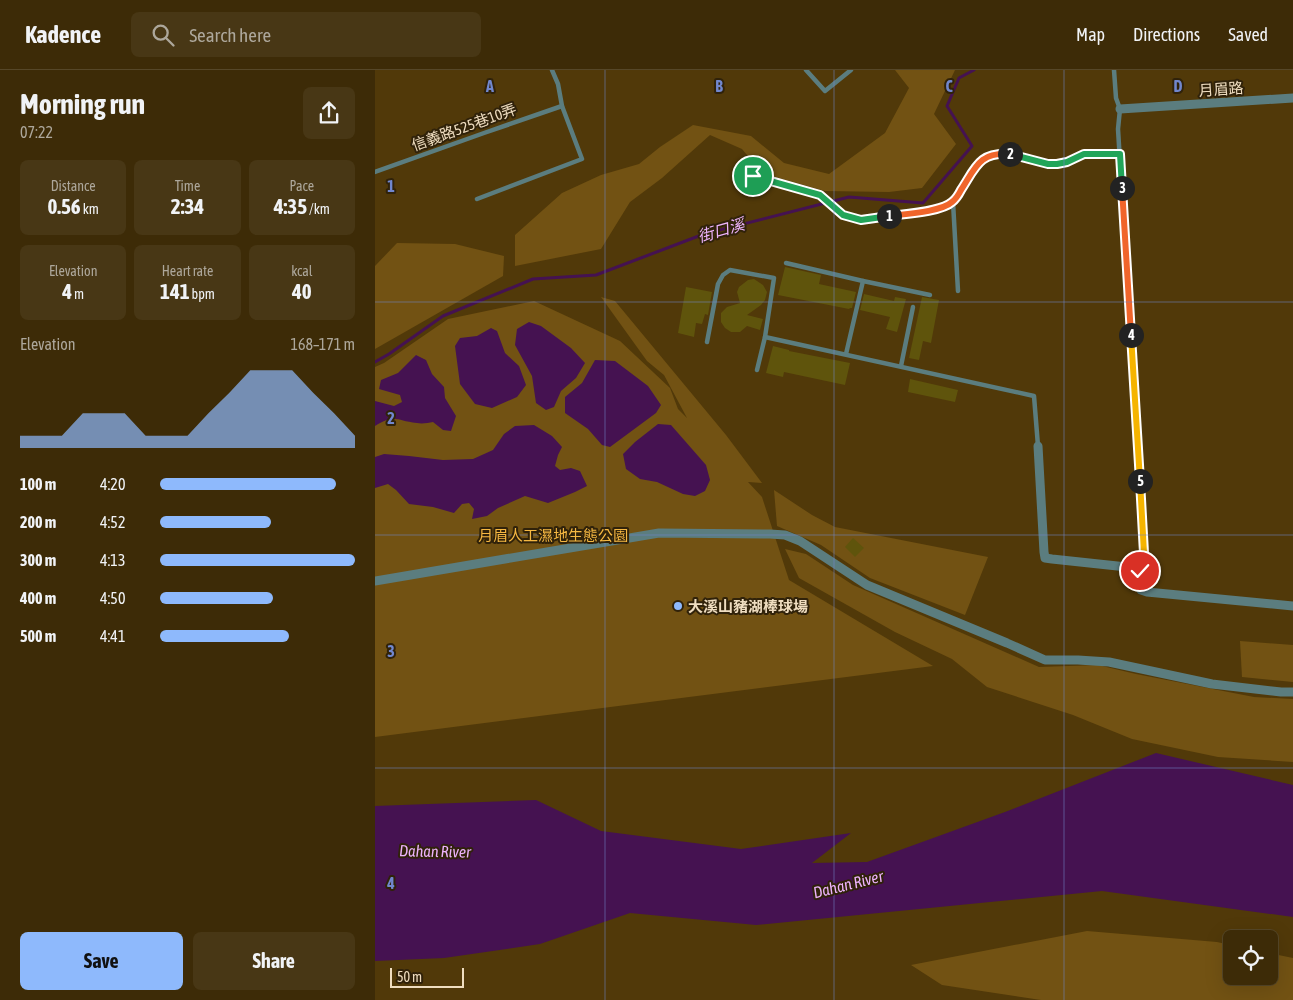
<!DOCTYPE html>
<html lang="en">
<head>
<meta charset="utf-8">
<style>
	body { margin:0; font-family:"Asap Condensed","Noto Sans TC",sans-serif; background:#483715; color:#f1f3f6; height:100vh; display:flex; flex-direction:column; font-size:19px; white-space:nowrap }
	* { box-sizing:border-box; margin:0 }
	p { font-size:16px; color:#ada79b }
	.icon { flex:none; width:28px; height:28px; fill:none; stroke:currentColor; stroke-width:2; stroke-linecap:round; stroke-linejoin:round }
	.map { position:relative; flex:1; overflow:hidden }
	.panel { display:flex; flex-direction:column; background:#3d2b07; width:375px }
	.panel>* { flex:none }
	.buttons { position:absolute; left:848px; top:860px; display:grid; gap:10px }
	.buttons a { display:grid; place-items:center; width:55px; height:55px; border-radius:8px; background:#3d2b07; box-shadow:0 5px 20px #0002,0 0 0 1px #564728; font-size:25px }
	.scale { position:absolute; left:15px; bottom:12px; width:74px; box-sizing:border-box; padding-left:5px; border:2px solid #efddc0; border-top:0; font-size:14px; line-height:18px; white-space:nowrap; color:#efddc0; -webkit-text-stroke:4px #30220a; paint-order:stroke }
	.pin { position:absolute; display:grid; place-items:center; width:42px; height:42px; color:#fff; margin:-21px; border:2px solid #fff; border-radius:50%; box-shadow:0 1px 5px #0007 }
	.km { position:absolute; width:25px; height:25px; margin:-12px; border-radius:50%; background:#222; color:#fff; font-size:14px; line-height:25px; text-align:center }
	.round { display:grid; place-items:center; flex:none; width:52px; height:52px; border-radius:8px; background:#483715 }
	.head { display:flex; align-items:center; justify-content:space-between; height:85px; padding:0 20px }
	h1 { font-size:28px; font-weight:700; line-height:38px }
	.figures { display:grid; grid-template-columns:repeat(3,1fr); gap:8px; height:85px; padding:5px 20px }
	.figures div { display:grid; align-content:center; border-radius:8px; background:#483715; text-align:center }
	.figures b { font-size:21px; font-weight:700 }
	.figures small { font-size:14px; font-weight:400 }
	.figures p { font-size:14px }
	.chart { height:140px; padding:10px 20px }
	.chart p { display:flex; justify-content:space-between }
	.chart svg { width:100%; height:90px; margin-top:5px; fill:#8eb9fc; opacity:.7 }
	.action { display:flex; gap:10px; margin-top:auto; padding:10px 20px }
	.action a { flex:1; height:58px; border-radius:8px; background:#8eb9fc; color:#111; font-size:20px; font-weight:700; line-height:58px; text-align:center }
	.action a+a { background:#483715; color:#f1f3f6 }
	ul { padding:0 20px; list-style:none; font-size:16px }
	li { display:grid; grid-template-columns:80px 60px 1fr; align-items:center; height:38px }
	li i { height:12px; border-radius:6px; background:#8eb9fc }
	header { display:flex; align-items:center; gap:30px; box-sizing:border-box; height:70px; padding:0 25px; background:#3d2b07; border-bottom:1px solid #564728 }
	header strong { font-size:24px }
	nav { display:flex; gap:28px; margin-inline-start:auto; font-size:18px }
	.search { width:350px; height:45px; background:#483715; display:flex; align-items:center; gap:12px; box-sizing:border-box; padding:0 18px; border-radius:8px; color:#ada79b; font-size:19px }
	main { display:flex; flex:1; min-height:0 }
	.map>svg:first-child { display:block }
</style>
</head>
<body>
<header>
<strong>Kadence</strong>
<div class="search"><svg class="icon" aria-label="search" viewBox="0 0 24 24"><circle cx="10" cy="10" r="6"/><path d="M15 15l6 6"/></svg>Search here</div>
<nav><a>Map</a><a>Directions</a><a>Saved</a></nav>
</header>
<main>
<section class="panel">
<div class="head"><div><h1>Morning run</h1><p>07:22</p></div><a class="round"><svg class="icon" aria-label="share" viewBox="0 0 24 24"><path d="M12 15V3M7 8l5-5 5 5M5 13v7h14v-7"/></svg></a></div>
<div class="figures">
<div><p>Distance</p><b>0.56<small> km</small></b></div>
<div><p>Time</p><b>2:34</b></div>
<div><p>Pace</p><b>4:35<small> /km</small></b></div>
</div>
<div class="figures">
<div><p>Elevation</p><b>4<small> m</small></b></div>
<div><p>Heart rate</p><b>141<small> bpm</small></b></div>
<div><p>kcal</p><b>40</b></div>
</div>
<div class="chart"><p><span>Elevation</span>168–171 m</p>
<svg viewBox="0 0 160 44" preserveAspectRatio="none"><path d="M0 44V38L10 38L20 38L30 27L40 27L50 27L60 38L70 38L80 38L90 27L100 17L110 6L120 6L130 6L140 17L150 27L160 38V44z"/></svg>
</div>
<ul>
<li><b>100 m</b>4:20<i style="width:90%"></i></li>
<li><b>200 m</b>4:52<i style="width:57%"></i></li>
<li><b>300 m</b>4:13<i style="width:100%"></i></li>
<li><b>400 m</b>4:50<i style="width:58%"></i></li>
<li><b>500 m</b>4:41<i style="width:66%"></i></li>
</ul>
<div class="action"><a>Save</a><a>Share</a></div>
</section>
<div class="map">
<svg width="918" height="930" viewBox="0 0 918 930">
	<rect width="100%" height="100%" fill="#513909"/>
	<g fill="#725213">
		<polygon points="520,0 580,0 559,44 581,74 547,118 514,122 450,121 387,103 367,79 335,65 287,108 255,132 226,179 140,196 140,165 187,123 226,105 264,94 285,77 318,55 376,66 409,93 454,104 510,63 534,18"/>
		<polygon points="22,173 80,174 129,186 128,206 0,279 0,196"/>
		<polygon points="226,227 240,231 351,365 387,413 373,412 387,427 414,510 558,596 0,667 0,297 9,293 73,249 159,231 245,271 295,318 303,339 312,348 289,305 272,291"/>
		<polygon points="399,420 437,445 460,457 613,487 590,545 495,508 446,475 402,456"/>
		<polygon points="410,479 431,484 478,515 664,597 723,595 761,604 879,627 918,629 918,692 843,687 757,669 698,645 612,617 577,589 520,562 424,508"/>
		<polygon points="865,571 918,575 918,612 867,607"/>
		<polygon points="712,861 842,872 856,875 856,906 894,906 894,883 918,888 918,930 666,930 567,915 536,895"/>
	</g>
	<g fill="#451251">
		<polygon points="154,252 166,256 196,278 210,293 201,308 186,321 179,337 171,340 161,333 157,306 140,275 142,259"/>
		<polygon points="116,258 122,261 130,283 144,296 151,315 142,327 117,338 100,334 85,314 80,276 85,268 102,266"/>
		<path d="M 41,285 L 51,290 L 57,304 L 69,317 L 70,328 L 81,346 L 76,361 L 68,360 L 58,352 C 53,353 47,354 42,353 C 21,351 21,343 0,356 L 0,331 L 19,336 L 27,332 L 25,325 L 4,319 L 6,310 L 23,303 Z"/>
		<polygon points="220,290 240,291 273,316 286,335 281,343 235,377 227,375 213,359 190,343 190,327 207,313"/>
		<polygon points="283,354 296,355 331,395 335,410 330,421 320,426 308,424 282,412 265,409 251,399 248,384 260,372"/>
		<polygon points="159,355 177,366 187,377 183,385 180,396 185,400 196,398 205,401 212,416 200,422 173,433 150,426 123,438 112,446 97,449 99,439 94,433 87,434 79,443 58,437 34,434 21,420 13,414 0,418 0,387 9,384 34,386 68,390 98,389 118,380 129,364 140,356"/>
		<polygon points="781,683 918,715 918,847 727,821 381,855 255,843 165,874 69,888 0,891 0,736 161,730 226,761 366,779 476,763 437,793 492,792 630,742"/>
	</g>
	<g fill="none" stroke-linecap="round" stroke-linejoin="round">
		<polyline stroke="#451251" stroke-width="3" points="0,292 14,284 68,246 158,209 221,205 329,164 474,127 548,133 597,76 572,36 584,8 599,0"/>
	</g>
	<g fill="#5f540c">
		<polygon points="410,197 446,205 444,214 481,222 477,238 475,238 474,239 403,225"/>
		<polygon points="379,209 388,215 392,222 390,230 386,235 372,245 388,249 385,260 372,256 365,262 356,262 350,258 346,252 346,243 352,237 365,233 362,222 364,217 373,210"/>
		<polygon points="311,217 337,222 333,245 330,244 327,254 321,253 319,267 303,263"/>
		<polygon points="489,224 519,231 520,227 531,229 522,262 511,259 515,247 485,240"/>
		<polygon points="547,227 564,230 556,273 548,271 544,290 534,288"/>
		<polygon points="398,276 414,280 414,281 475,293 470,315 409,302 408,307 391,303"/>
		<polygon points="535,309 583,320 580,332 533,322"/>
		<polygon points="478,468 489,478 480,487 470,477"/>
	</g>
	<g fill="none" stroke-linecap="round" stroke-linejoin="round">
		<g stroke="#5b7d7f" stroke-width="4.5">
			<polyline points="431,0 450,21 476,0"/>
			<polyline points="739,0 741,28 745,39 743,59 769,483 765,501"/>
			<polyline points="0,102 109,63 187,36"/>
			<polyline points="379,106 445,125 467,145 486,150 557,140 568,137 578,132 603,93 615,85 627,84 639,85 673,94 682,94 692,92 709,84 745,85"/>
			<polyline points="102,129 207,89 187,36 183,14 177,0"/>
			<polyline points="578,132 583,221"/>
			<polyline points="411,193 488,211 471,284"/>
			<polyline points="488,211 555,225"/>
			<polyline points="332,272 343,214 348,205 355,200 399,208 390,267"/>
			<polyline points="526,296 538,237"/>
			<polyline points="382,300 390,267 659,326 663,376"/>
		</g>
		<g stroke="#5b7d7f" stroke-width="9">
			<polyline points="745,39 918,28"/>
			<polyline points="663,376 669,482 670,488 677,489 761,498 765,501 766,520 772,522 918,536"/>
			<polyline points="0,511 284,463 395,464 410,465 425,471 492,515 632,573 670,590 703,590 734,592 837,614 906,622 918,622"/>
		</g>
	</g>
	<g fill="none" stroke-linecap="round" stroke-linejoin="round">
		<g stroke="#fff" stroke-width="10">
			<polyline id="split-1" points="378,106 445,125 468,145 486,150 514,146"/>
		</g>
		<g stroke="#fff" stroke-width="10">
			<path id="split-2" d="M 514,146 C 529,144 566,142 577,132 C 581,129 584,124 586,120 C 601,97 604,82 635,84"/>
		</g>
		<g stroke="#fff" stroke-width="10">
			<polyline id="split-3" points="635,84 673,94 682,94 692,92 709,84 745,84 747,118"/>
		</g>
		<g stroke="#fff" stroke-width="10">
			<polyline id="split-4" points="747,118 756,265"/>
		</g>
		<g stroke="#fff" stroke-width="10">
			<polyline id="split-5" points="756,265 765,411"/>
		</g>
		<g stroke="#fff" stroke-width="10">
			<polyline id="split-6" points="765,411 769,483 765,501"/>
		</g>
		<use href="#split-1" stroke="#22a559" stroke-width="6"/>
		<use href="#split-2" stroke="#f0652b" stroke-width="6"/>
		<use href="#split-3" stroke="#22a559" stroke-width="6"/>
		<use href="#split-4" stroke="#f0652b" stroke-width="6"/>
		<use href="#split-5" stroke="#f5b400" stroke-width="6"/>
		<use href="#split-6" stroke="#f5b400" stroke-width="6"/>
	</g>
	<path fill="none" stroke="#7187ce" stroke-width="1" stroke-opacity="0.55" d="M 230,0 L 230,930M 459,0 L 459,930M 689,0 L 689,930M 0,232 L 918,232M 0,465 L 918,465M 0,698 L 918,698"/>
	<circle fill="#8eb9fc" stroke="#30220a" stroke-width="2" cx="303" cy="536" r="5"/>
	<g text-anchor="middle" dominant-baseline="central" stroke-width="4" stroke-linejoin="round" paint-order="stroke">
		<g font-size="15" fill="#efddc0" stroke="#30220a">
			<text transform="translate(846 19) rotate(-4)">月眉路</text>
			<text transform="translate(89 57) rotate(-20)">信義路525巷10弄</text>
		</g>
		<g font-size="15" fill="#f6b842" stroke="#30220a">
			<text x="178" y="465">月眉人工濕地生態公園</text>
		</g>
		<g font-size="15" font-weight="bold" fill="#efddc0" stroke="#30220a" text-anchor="start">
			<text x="313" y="536">大溪山豬湖棒球場</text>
		</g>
		<g font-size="16" font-style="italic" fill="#edb3fc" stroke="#30220a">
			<text transform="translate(346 160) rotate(-16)">街口溪</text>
			<text transform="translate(60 781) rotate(1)">Dahan River</text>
			<text transform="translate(473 814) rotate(-14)">Dahan River</text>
		</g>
	</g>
	<g font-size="16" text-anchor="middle" font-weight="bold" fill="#7187ce" stroke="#30220a" stroke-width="4" stroke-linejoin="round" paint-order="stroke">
		<text x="115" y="22">A</text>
		<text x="344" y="22">B</text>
		<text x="574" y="22">C</text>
		<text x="803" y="22">D</text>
		<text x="16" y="122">1</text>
		<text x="16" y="354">2</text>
		<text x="16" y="587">3</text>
		<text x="16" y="819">4</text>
	</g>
</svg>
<div class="buttons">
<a><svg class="icon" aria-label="locate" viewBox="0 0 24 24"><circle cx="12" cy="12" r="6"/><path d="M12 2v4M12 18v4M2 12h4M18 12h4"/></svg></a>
</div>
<div class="scale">50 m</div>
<div class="pin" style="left:378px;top:106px;background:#1e9e55"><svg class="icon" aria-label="arrive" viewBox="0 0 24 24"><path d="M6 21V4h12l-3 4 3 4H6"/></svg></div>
<div class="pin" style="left:765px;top:501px;background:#d93025"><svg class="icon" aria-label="check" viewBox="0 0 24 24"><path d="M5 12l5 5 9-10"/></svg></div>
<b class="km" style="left:514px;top:146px">1</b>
<b class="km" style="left:635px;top:84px">2</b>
<b class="km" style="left:747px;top:118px">3</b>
<b class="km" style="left:756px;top:265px">4</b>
<b class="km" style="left:765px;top:411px">5</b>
</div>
</main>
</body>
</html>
